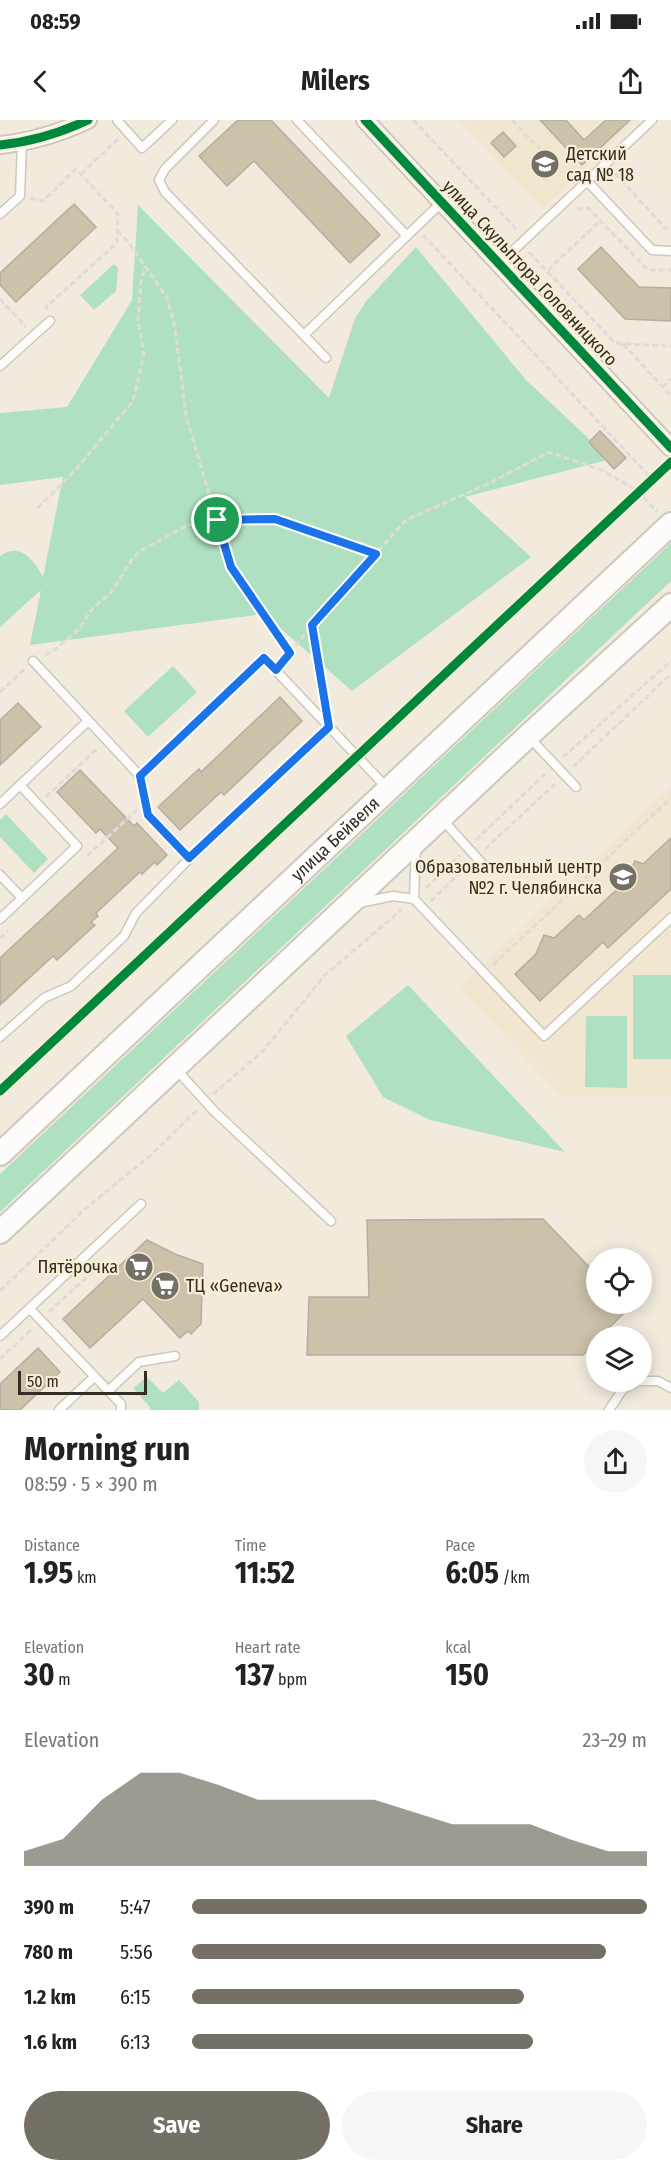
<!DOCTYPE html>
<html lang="en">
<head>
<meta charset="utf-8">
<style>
	body { margin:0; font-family:"Fira Sans Condensed",sans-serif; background:#f6f6f6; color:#222; height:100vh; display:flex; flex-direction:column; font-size:22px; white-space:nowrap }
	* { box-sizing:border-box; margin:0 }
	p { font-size:20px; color:#767676 }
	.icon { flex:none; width:33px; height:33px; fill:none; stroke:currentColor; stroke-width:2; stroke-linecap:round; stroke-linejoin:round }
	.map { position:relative; height:1290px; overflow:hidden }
	.drawer { display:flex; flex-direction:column; background:#fff; flex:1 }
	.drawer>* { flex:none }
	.fabs { position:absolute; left:586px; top:1128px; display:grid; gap:12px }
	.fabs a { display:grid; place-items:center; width:66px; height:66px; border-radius:50%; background:#fff; box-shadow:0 3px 15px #0003; font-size:30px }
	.scale { position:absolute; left:18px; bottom:15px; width:129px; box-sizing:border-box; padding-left:6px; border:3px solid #322e25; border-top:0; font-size:16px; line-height:21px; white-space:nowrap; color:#322e25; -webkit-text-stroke:4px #f9eed5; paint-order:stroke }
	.pin { position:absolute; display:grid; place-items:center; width:51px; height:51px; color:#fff; margin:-26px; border:3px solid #fff; border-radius:50%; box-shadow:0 2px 6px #0007 }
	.round { display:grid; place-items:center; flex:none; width:63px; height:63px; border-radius:32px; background:#f6f6f6 }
	.headline { display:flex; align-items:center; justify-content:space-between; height:102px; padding:0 24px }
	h1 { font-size:33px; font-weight:700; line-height:45px }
	.stats { display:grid; grid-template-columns:repeat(3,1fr); gap:9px; height:102px; padding:6px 24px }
	.stats div { display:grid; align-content:center }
	.stats b { font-size:30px; font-weight:700 }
	.stats small { font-size:16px; font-weight:400 }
	.stats p { font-size:16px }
	.chart { height:168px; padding:12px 24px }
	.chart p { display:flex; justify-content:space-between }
	.chart svg { width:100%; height:108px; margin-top:6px; fill:#757065; opacity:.7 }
	.primary-button { display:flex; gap:12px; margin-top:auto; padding:12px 24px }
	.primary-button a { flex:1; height:69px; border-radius:36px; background:#757065; color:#fff; font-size:24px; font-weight:700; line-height:69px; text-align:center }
	.primary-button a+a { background:#f6f6f6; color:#222 }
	ul { padding:0 24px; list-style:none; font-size:20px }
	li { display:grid; grid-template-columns:96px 72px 1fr; align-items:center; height:45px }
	li i { height:15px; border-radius:8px; background:#757065 }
	.status { display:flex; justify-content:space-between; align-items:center; height:42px; padding:0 30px; background:#fff; direction:ltr }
	.status svg { height:16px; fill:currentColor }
	header { display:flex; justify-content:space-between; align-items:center; height:78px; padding:0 24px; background:#fff; font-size:27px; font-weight:700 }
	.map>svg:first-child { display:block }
</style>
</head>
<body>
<div class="status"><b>08:59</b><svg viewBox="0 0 49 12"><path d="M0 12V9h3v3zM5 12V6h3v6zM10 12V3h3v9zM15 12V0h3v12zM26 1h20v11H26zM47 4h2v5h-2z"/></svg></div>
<header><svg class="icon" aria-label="back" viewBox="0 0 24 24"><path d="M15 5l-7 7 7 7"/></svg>Milers<svg class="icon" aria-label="share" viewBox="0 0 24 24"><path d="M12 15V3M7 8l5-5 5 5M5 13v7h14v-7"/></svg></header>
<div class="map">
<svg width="671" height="1290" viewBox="0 0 671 1290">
	<rect width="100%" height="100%" fill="#f1eadd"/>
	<g fill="#f1e6cf">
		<polygon points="459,0 637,0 542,89"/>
		<polygon points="671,666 671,976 561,976 459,867"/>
	</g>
	<g fill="#b0e0c2">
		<path d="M 138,85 L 329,278 L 355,198 L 367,180 L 416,127 L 526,260 L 611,339 L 465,377 L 531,437 L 352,571 L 264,494 L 30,525 L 41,470 L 0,507 L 0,436 C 20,421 35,441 43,457 L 63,357 L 0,365 L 0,293 L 67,287 L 132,180 Z"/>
		<polygon points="114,144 118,148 116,171 94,190 80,175"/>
		<polygon points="671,423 671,461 0,1092 0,1054"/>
		<polygon points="173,546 197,572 148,617 124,591"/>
		<polygon points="6,694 48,739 34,753 0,717 0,700"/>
		<rect x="633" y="855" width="38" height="84"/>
		<polygon points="408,865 565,1032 430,1000 383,977 346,916"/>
		<polygon points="586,896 627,896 627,968 585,967"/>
		<polygon points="147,1257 163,1273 179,1260 199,1282 199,1290 150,1290 150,1287 133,1268"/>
	</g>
	<g fill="#ccc1a9" stroke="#b3aea4" stroke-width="1.5">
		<polygon points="238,0 271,0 380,115 350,143 254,41 227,66 199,36"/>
		<polygon points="540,0 566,0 584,20 606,0 630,0 582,45"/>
		<polygon points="503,12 516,26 504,37 491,23"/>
		<polygon points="74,84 96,107 16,182 0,165 0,153"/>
		<polygon points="601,127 639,167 671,168 671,201 625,199 578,149"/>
		<polygon points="600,311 626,338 614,349 589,322"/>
		<polygon points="280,577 302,601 224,675 221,672 180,710 158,687 199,649 201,652"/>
		<polygon points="18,583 41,607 0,645 0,600"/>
		<polygon points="80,650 134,706 137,703 167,735 157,745 155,742 142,754 140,752 96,793 98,796 91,802 95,805 57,840 53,836 0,885 0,838 118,728 100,709 96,713 57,672"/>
		<polygon points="671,718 671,769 608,828 603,822 540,881 515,854 536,834 544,815 554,818 579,795 584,800 627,760 635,741 643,744"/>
		<polygon points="543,1099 597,1155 597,1184 633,1184 601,1216 597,1216 597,1221 583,1235 307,1235 309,1177 369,1177 367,1100"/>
		<polygon points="147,1120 175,1134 203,1144 201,1204 191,1214 188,1211 180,1218 143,1179 90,1228 63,1199"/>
		<polygon points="38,1228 60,1252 20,1290 0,1290 0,1264"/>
	</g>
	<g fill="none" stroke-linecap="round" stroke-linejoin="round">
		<g stroke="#cdc8bd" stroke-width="11">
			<g id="service">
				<polyline points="117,0 142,28 172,0"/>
				<polyline points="214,0 165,49 159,60 165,72 326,238"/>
				<polyline points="297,0 407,116"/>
				<polyline points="587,61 652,130 671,131"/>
				<polyline points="0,94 20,76 22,23"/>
				<polyline points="499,144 652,0"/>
				<polyline points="304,215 442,82"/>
				<polyline points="0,246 50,201"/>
				<polyline points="33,541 140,656 264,538 388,669"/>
				<polyline points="528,616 576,667"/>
				<polyline points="0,684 88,601"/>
				<polyline points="149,695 190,738"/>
				<polyline points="441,698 487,749"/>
				<polyline points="416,727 414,779 544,916 671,798"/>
				<polyline points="0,755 22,778"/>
				<polyline points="359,783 393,776 414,779"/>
				<polyline points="0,799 77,726 20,665"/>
				<polyline points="0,917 44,878 71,866 124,816 136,793 190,738 329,607"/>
				<polyline points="175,948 214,991 331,1101"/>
				<polyline points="30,1189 121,1284 121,1290"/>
				<polyline points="0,1216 141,1084"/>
				<polyline points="642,1261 658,1261 671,1268"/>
				<polyline points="108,1271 139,1242 175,1236"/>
				<polyline points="59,1290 94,1257"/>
				<polyline points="609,1290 623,1269 636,1262"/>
			</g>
		</g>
		<g stroke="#cdc8bd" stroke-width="20">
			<g id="minor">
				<polyline points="365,0 671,328"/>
				<path d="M 0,25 C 31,22 60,13 88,0"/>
			</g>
		</g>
		<g stroke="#cdc8bd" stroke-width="26">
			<g id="secondary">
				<path id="s1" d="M 0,1034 L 671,404"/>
				<polyline points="0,1112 528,616 671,485"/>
			</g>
		</g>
		<g stroke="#dedcd9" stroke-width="3" stroke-dasharray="6 3" stroke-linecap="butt">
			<polyline points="413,0 517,110"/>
			<polyline points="512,0 545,35"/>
			<polyline points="615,53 665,108 671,108"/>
			<polyline points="81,54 119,18"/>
			<polyline points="30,78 43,81 76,49 118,94 117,123 46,187 47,190"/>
			<polyline points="577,89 588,88 648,150 671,150"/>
			<polyline points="117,111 129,123 167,178 175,207 186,296 231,447 290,533"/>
			<polyline points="423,115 652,359"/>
			<polyline points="529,132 614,222 623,224 671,226"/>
			<polyline points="548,150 601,100"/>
			<polyline points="0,179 26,207"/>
			<polyline points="623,224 671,276"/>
			<polyline points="663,267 671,259"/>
			<polyline points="38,388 78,347 133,281 144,235 138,200 141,163 145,146"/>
			<polyline points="312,505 325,583"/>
			<polyline points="45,535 53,531 78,510 93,488 111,473 131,441 140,431 188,405 217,400 275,399 376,434"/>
			<polyline points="284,540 312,505 406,400 490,363 549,332 604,351 639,372 657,392"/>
			<polyline points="0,572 25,549"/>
			<polyline points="367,628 668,345"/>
			<polyline points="563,637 671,541"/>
			<polyline points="573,647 671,554"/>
			<polyline points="142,668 146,685"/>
			<polyline points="46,677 98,628"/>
			<polyline points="476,720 547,652"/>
			<polyline points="485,729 555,664"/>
			<polyline points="87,736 137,690"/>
			<polyline points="426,768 460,735"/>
			<polyline points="431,781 467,746"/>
			<polyline points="0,818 8,811"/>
			<polyline points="493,845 671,678"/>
			<polyline points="0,971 349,645"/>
			<polyline points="213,974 263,931 324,856 401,790"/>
			<polyline points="0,1171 85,1089 151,1035 198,989"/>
			<polyline points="49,1192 104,1141"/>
			<polyline points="0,1239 32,1209"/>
		</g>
		<use href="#service" stroke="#fdfcfa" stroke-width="8"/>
		<use href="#minor" stroke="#fdfcfa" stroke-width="16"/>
		<use href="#secondary" stroke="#fdfcfa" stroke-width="22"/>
		<g stroke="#f9eed5" stroke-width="13">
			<g id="cycleway">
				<polyline points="365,0 671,328"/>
				<path d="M 0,25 C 31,22 60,13 88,0"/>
				<polyline points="0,971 671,342"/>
			</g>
		</g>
		<use href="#cycleway" stroke="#00873e" stroke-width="9"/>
	</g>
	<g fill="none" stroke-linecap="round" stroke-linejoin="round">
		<g stroke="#fff" stroke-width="12">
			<polygon id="route" points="275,399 376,434 312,505 329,607 189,738 148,695 140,656 264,538 276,550 290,533 231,447 217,400"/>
		</g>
		<use href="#route" stroke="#1a73e8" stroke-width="8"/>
	</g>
	<defs>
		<g id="school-disc" transform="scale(1.5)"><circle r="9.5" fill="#757065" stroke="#f9eed5"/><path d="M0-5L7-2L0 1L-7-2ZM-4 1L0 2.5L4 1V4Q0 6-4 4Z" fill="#fff"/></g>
		<g id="supermarket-disc" transform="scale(1.5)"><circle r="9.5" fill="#757065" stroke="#f9eed5"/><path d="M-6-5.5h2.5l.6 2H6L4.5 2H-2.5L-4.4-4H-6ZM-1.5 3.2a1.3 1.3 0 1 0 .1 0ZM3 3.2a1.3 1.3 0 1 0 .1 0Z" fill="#fff"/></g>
	</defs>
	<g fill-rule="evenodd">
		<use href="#school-disc" x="545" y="44"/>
		<use href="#school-disc" x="623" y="757"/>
		<use href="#supermarket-disc" x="139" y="1147"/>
		<use href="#supermarket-disc" x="165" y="1166"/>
	</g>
	<g text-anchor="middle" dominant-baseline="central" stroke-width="4.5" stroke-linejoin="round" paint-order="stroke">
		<g font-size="18" fill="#322e25" stroke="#f9eed5" text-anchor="start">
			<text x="566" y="34">Детский<tspan x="566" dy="21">сад № 18</tspan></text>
			<text x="602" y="747" text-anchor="end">Образовательный центр<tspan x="602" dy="21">№2 г. Челябинска</tspan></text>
			<text x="118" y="1147" text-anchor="end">Пятёрочка</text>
			<text x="186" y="1166">ТЦ «Geneva»</text>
		</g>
		<g font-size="18" fill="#322e25" stroke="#f9eed5">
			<text transform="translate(530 153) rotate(47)">улица Скульптора Головницкого</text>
			<text stroke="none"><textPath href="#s1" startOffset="460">улица Бейвеля</textPath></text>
		</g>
	</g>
</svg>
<div class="fabs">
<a><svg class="icon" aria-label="locate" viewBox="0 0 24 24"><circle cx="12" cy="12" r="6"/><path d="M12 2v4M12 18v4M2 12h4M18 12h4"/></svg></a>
<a><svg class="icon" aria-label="layers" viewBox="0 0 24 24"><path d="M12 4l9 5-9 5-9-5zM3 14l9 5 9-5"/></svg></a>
</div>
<div class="scale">50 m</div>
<div class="pin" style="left:217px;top:400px;background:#1e9e55"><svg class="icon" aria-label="arrive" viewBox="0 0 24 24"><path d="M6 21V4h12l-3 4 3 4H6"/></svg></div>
</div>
<section class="drawer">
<div class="headline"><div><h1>Morning run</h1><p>08:59 · 5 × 390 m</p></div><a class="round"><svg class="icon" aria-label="share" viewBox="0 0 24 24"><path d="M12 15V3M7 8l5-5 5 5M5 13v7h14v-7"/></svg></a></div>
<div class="stats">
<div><p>Distance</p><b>1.95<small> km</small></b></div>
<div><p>Time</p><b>11:52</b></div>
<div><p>Pace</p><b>6:05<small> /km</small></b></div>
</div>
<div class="stats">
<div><p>Elevation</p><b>30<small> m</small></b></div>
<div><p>Heart rate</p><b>137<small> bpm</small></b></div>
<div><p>kcal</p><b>150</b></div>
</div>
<div class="chart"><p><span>Elevation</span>23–29 m</p>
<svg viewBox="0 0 160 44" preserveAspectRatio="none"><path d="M0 44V38L10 33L20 17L30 6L40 6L50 11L60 17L70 17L80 17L90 17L100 22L110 27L120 27L130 27L140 33L150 38L160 38V44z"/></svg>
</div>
<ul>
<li><b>390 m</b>5:47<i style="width:100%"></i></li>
<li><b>780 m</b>5:56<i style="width:91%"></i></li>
<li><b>1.2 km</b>6:15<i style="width:73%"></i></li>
<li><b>1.6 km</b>6:13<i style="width:75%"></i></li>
</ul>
<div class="primary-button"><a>Save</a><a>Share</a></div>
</section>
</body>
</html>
